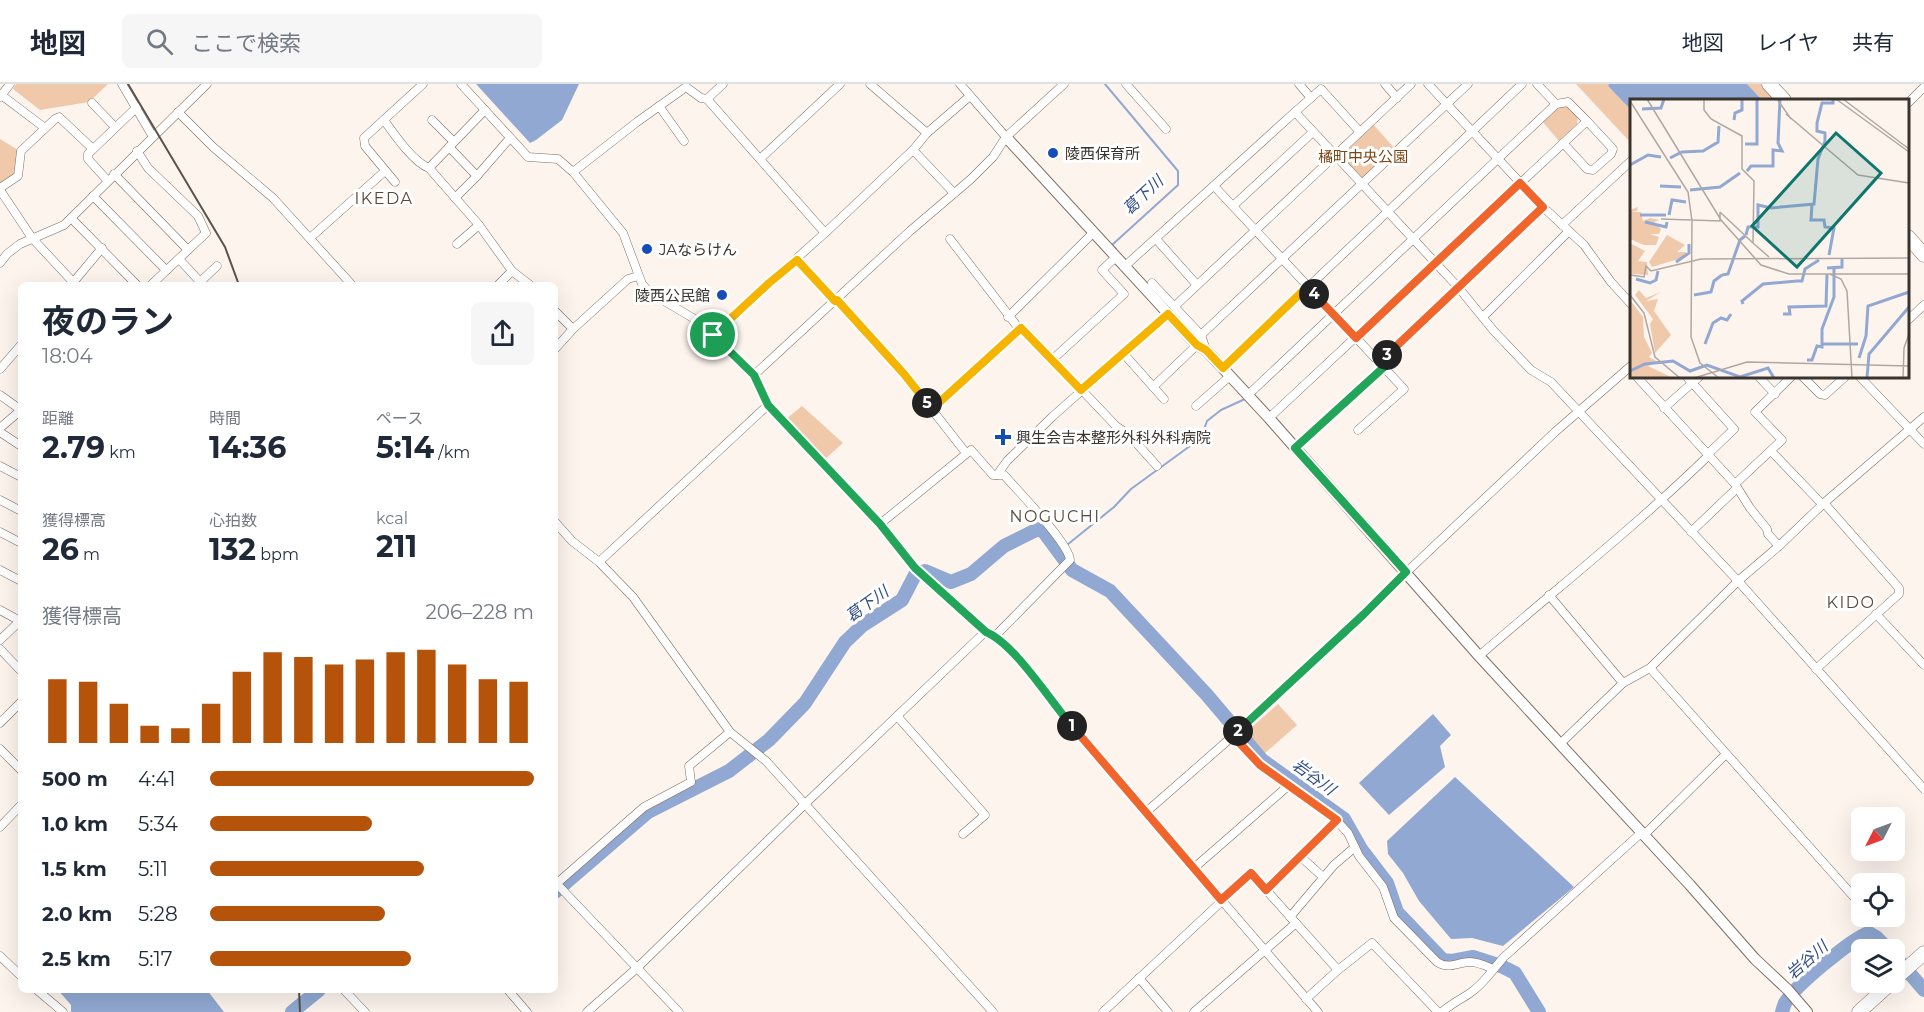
<!DOCTYPE html>
<html lang="ja">
<head>
<meta charset="utf-8">
<style>
	body { margin:0; font-family:Montserrat,"Noto Sans JP",sans-serif; background:#f6f6f7; color:#1f2937; height:100vh; display:flex; flex-direction:column; font-size:22px; white-space:nowrap }
	* { box-sizing:border-box; margin:0 }
	p { font-size:20px; color:#747a83 }
	.icon { flex:none; width:33px; height:33px; fill:none; stroke:currentColor; stroke-width:2; stroke-linecap:round; stroke-linejoin:round }
	.map { position:relative; flex:1; overflow:hidden }
	.drawer { position:absolute; left:18px; top:198px; width:540px; height:711px; display:flex; flex-direction:column; background:#fff; border-radius:9px; box-shadow:0 6px 24px #0002 }
	.drawer>* { flex:none }
	.needle { width:39px; rotate:228deg }
	.controls { position:absolute; left:1851px; top:723px; display:grid; gap:12px }
	.controls a { display:grid; place-items:center; width:54px; height:54px; border-radius:9px; background:#fff; box-shadow:0 6px 24px #0002; font-size:30px }
	.pin { position:absolute; display:grid; place-items:center; width:51px; height:51px; color:#fff; margin:-26px; border:3px solid #fff; border-radius:50%; box-shadow:0 2px 6px #0007 }
	.km { position:absolute; width:30px; height:30px; margin:-15px; border-radius:50%; background:#222; color:#fff; font-size:16px; line-height:30px; text-align:center }
	.round { display:grid; place-items:center; flex:none; width:63px; height:63px; border-radius:9px; background:#f6f6f7 }
	.head { display:flex; align-items:center; justify-content:space-between; height:102px; padding:0 24px }
	h1 { font-size:33px; font-weight:700; line-height:45px }
	.stats { display:grid; grid-template-columns:repeat(3,1fr); gap:9px; height:102px; padding:6px 24px }
	.stats div { display:grid; align-content:center }
	.stats b { font-size:30px; font-weight:700 }
	.stats small { font-size:16px; font-weight:400 }
	.stats p { font-size:16px }
	.chart { height:168px; padding:12px 24px }
	.chart p { display:flex; justify-content:space-between }
	.chart svg { width:100%; height:108px; margin-top:6px; stroke:#b45309; stroke-width:6 }
	ul { padding:0 24px; list-style:none; font-size:20px }
	li { display:grid; grid-template-columns:96px 72px 1fr; align-items:center; height:45px }
	li i { height:15px; border-radius:8px; background:#b45309 }
	header { display:flex; align-items:center; gap:36px; box-sizing:border-box; height:84px; padding:0 30px; background:#fff; border-bottom:2px solid #e0e1e3 }
	header strong { font-size:28px }
	nav { display:flex; gap:33px; margin-inline-start:auto; font-size:21px }
	.search { width:420px; height:54px; background:#f6f6f7; display:flex; align-items:center; gap:15px; box-sizing:border-box; padding:0 21px; border-radius:9px; color:#747a83; font-size:22px }
	.map>svg:first-child { display:block }
</style>
</head>
<body>
<header>
<strong>地図</strong>
<div class="search"><svg class="icon" aria-label="search" viewBox="0 0 24 24"><circle cx="10" cy="10" r="6"/><path d="M15 15l6 6"/></svg>ここで検索</div>
<nav><a>地図</a><a>レイヤ</a><a>共有</a></nav>
</header>
<div class="map">
<svg width="1924" height="928" viewBox="0 0 1924 928">
	<rect width="100%" height="100%" fill="#fdf4ee"/>
	<g fill="#f0c9ab">
		<polygon points="16,0 108,0 89,18 40,26 13,5"/>
		<polygon points="1576,0 1609,0 1608,2 1631,26 1631,59"/>
		<polygon points="1747,0 1761,0 1776,16 1762,16"/>
		<polygon points="1559,21 1567,21 1578,33 1577,40 1559,57 1542,37"/>
		<polygon points="1373,40 1395,65 1362,96 1339,72"/>
		<polygon points="0,55 18,66 17,89 0,100"/>
		<polygon points="802,322 843,359 824,376 785,336"/>
		<polygon points="1278,620 1297,641 1265,669 1245,649"/>
	</g>
	<g fill="#91a9d2">
		<polygon points="476,0 579,0 562,36 536,56 530,59"/>
		<polygon points="1609,0 1747,0 1762,16 1632,16 1631,26 1608,2"/>
		<polygon points="1433,630 1451,651 1440,662 1445,683 1389,731 1359,699"/>
		<polygon points="1455,693 1574,803 1503,862 1472,854 1451,855 1419,817 1403,789 1388,770 1387,757"/>
		<polygon points="58,906 207,906 224,928 71,928 71,921"/>
	</g>
	<g fill="none" stroke-linecap="round" stroke-linejoin="round">
		<g stroke="#91a9d2" stroke-width="2">
			<polyline points="1105,0 1178,87 1178,101 1112,161 1116,165"/>
			<polyline points="1067,461 1114,423 1131,405 1201,354 1207,337 1221,326 1245,315"/>
		</g>
		<g stroke="#91a9d2" stroke-width="14">
			<polyline points="555,808 648,728 729,687 769,656 805,619 845,558 863,541 902,516 915,491 925,487 951,498 971,490 1004,462 1038,445 1044,448 1072,486 1110,507 1207,611 1262,676 1344,735 1361,765 1387,799 1397,828 1443,876 1452,877 1473,873 1501,882 1515,889 1539,928"/>
			<polyline points="1894,871 1924,906"/>
			<polyline points="292,928 319,906"/>
			<path d="M 1782,928 C 1782,927 1785,919 1785,919 C 1794,903 1851,855 1869,849 L 1876,853 L 1889,866"/>
		</g>
		<g stroke="#7f6d5f" stroke-width="9">
			<g id="street">
				<polyline points="122,0 153,53"/>
				<path d="M 461,0 L 528,73 L 558,75 L 573,88 L 623,149 L 642,200 L 649,208 L 698,237 L 754,291 L 768,321 L 880,440 L 915,484 L 985,548 C 1012,558 1044,608 1062,631 L 1318,928"/>
				<polyline points="870,0 927,49"/>
				<polyline points="960,0 1006,53"/>
				<polyline points="1126,0 1166,45"/>
				<polyline points="1299,0 1311,14"/>
				<polyline points="1385,0 1397,14"/>
				<polyline points="1428,0 1543,123 1584,161 1611,198 1632,221"/>
				<polyline points="0,10 45,44"/>
				<polyline points="0,13 10,0"/>
				<polyline points="707,15 723,0"/>
				<polyline points="92,19 115,43"/>
				<polyline points="1908,19 1924,3"/>
				<polyline points="659,22 684,57"/>
				<polyline points="178,28 213,63 273,114 352,201"/>
				<polyline points="1295,28 1321,5 1360,48"/>
				<path d="M 384,36 C 394,50 413,78 429,84 L 479,141 L 512,187 L 530,201"/>
				<polyline points="432,36 454,58"/>
				<polyline points="1563,59 1587,85 1593,86 1611,70 1613,65 1587,37"/>
				<polyline points="449,63 477,92"/>
				<polyline points="913,66 954,109"/>
				<polyline points="137,67 148,84 198,132 206,149 151,201"/>
				<polyline points="760,75 840,0"/>
				<polyline points="429,84 485,26"/>
				<polyline points="573,88 637,38 686,3 701,14 707,15 825,149"/>
				<polyline points="114,90 188,166"/>
				<polyline points="107,96 88,75 88,70 137,23"/>
				<polyline points="395,98 365,62 364,54 423,0"/>
				<polyline points="1214,102 1404,305 1358,346"/>
				<polyline points="0,104 18,92 21,67 55,35 59,33 93,65"/>
				<polyline points="0,106 32,154 73,198"/>
				<polyline points="93,112 166,186"/>
				<polyline points="455,114 477,92 510,54"/>
				<polyline points="1233,122 1313,48"/>
				<polyline points="71,134 137,201"/>
				<polyline points="1562,141 1632,76"/>
				<polyline points="310,154 385,87"/>
				<polyline points="950,155 1017,242 1023,244 1116,342 1129,351 1157,382"/>
				<polyline points="1156,155 1197,201"/>
				<polyline points="457,160 479,141"/>
				<polyline points="179,175 203,201"/>
				<polyline points="797,176 835,217"/>
				<polyline points="0,179 7,170 20,160 64,141 207,0"/>
				<polyline points="1124,183 1295,28 1458,203 1493,246 1531,286 1551,298 1738,497 1924,705"/>
				<polyline points="200,198 217,182"/>
				<polyline points="1152,199 1201,251 1206,266"/>
				<polyline points="71,201 102,164"/>
				<polyline points="498,201 512,187"/>
				<polyline points="837,216 904,290 966,369"/>
				<polyline points="1175,222 1411,0"/>
				<polyline points="555,227 573,245 628,195 638,192"/>
				<polyline points="1008,233 1093,149"/>
				<polyline points="1483,233 1569,147"/>
				<polyline points="1908,236 1924,221"/>
				<polyline points="713,251 769,199 825,149 913,66 927,49 970,12"/>
				<polyline points="1201,251 1468,0"/>
				<polyline points="555,265 573,245"/>
				<polyline points="1123,269 1164,315"/>
				<polyline points="1053,275 1124,210 1102,186 1116,173"/>
				<polyline points="1379,278 1543,123"/>
				<polyline points="1223,284 1522,0"/>
				<polyline points="0,285 21,261"/>
				<polyline points="754,291 910,147 971,95 993,73 1006,53 1064,0"/>
				<polyline points="1636,292 1735,400 1750,424 1767,445 1768,450 1779,462"/>
				<polyline points="1686,292 1734,345 1707,371"/>
				<polyline points="1758,292 1775,310"/>
				<polyline points="1802,292 1820,310 1825,311 1846,292"/>
				<polyline points="1859,292 1924,360"/>
				<polyline points="1153,303 1197,261"/>
				<polyline points="0,311 21,326"/>
				<polyline points="1248,311 1556,20"/>
				<polyline points="1196,322 1230,292"/>
				<polyline points="1664,324 1700,292"/>
				<polyline points="932,325 1021,244"/>
				<polyline points="1269,334 1587,37 1568,18 1556,20 1537,0"/>
				<polyline points="0,344 21,326"/>
				<polyline points="0,348 21,362"/>
				<polyline points="1295,364 1384,283"/>
				<polyline points="1771,367 1822,420"/>
				<polyline points="0,382 21,393"/>
				<polyline points="997,391 1007,377 1052,333 1168,230"/>
				<polyline points="1735,400 1782,356 1755,328 1792,292"/>
				<polyline points="0,416 21,427"/>
				<polyline points="555,438 572,457 599,478 633,513 730,648 766,677 993,928"/>
				<path d="M 880,440 L 971,366 L 993,391 L 1004,391 C 1018,407 1069,459 1070,476 L 995,552"/>
				<polyline points="0,448 21,459"/>
				<polyline points="1691,448 1736,405"/>
				<polyline points="599,478 768,321"/>
				<polyline points="0,486 21,497"/>
				<polyline points="1549,511 1623,599 1650,584 1738,497 1779,462 1824,419 1924,333"/>
				<polyline points="0,526 20,537"/>
				<polyline points="1876,530 1924,581"/>
				<polyline points="0,556 21,536"/>
				<polyline points="0,565 21,587"/>
				<path d="M 1479,572 C 1556,505 1635,443 1708,372"/>
				<polyline points="1650,584 1862,822"/>
				<polyline points="1816,585 1899,510 1899,504 1824,419"/>
				<polyline points="897,632 985,731 963,750"/>
				<polyline points="0,639 21,618"/>
				<path d="M 1233,652 L 1260,681 L 1337,737 L 1348,749 L 1359,772 L 1383,803 L 1394,834 L 1437,878 C 1449,886 1458,878 1470,878 C 1478,878 1486,882 1493,885"/>
				<polyline points="1560,660 1623,599"/>
				<polyline points="0,665 21,686"/>
				<polyline points="1145,729 1233,652 1555,348 1632,281"/>
				<polyline points="0,743 21,721"/>
				<polyline points="1643,752 1726,670"/>
				<polyline points="1301,773 1337,737"/>
				<polyline points="1194,784 1288,702"/>
				<polyline points="557,800 679,928"/>
				<polyline points="555,801 644,723 691,698 689,682 730,648"/>
				<polyline points="1266,806 1301,773 1323,793"/>
				<polyline points="1221,816 1251,789 1338,886"/>
				<polyline points="1871,832 1873,836"/>
				<polyline points="1290,833 1334,781 1355,763"/>
				<polyline points="0,872 21,892"/>
				<polyline points="1139,894 1168,928"/>
				<polyline points="37,906 63,928"/>
				<polyline points="344,906 365,928"/>
				<polyline points="508,906 527,928"/>
				<polyline points="1306,915 1338,886 1372,859 1438,928"/>
				<polyline points="587,928 637,884 805,720 985,548"/>
				<polyline points="1103,928 1222,817"/>
				<polyline points="1194,928 1296,839"/>
				<path d="M 1442,928 C 1451,920 1460,916 1470,909 C 1484,900 1493,885 1504,873 L 1641,749"/>
			</g>
		</g>
		<g stroke="#7f6d5f" stroke-width="12">
			<polyline id="secondary" points="1006,53 1197,261 1206,266 1269,334 1479,572 1690,801 1755,875 1788,906 1807,928"/>
		</g>
		<g stroke="#7f6d5f" stroke-width="15">
			<g id="highway">
				<polyline points="1769,0 1784,16"/>
				<polyline points="1908,153 1924,171"/>
				<polyline points="1894,896 1924,869"/>
				<polyline points="1859,928 1892,898"/>
			</g>
		</g>
		<use href="#street" stroke="#fff" stroke-width="8"/>
		<use href="#secondary" stroke="#fff" stroke-width="10"/>
		<use href="#highway" stroke="#fff" stroke-width="14"/>
		<g stroke="#5a524c" stroke-width="2">
			<polyline points="128,0 225,163 239,201"/>
			<polyline points="299,906 300,928"/>
		</g>
	</g>
	<g fill="none" stroke-linecap="round" stroke-linejoin="round">
		<g stroke="#fff" stroke-width="12">
			<path id="split-1" d="M 713,251 L 754,291 L 768,321 L 880,440 L 915,484 L 986,548 C 1015,560 1050,617 1072,642"/>
		</g>
		<g stroke="#fff" stroke-width="12">
			<polyline id="split-2" points="1072,642 1221,816 1251,789 1266,806 1337,736 1260,681 1233,652 1238,647"/>
		</g>
		<g stroke="#fff" stroke-width="12">
			<polyline id="split-3" points="1238,647 1364,530 1406,488 1295,364 1384,283 1379,278 1387,271"/>
		</g>
		<g stroke="#fff" stroke-width="12">
			<polyline id="split-4" points="1314,210 1356,254 1520,99 1543,123 1387,271"/>
		</g>
		<g stroke="#fff" stroke-width="12">
			<polyline id="split-5" points="927,319 932,325 1021,244 1081,306 1168,230 1197,261 1206,266 1223,284 1307,203 1314,210"/>
		</g>
		<g stroke="#fff" stroke-width="12">
			<polyline id="split-6" points="713,251 769,199 797,176 835,217 837,216 904,290 927,319"/>
		</g>
		<use href="#split-1" stroke="#22a559" stroke-width="8"/>
		<use href="#split-2" stroke="#f0652b" stroke-width="8"/>
		<use href="#split-3" stroke="#22a559" stroke-width="8"/>
		<use href="#split-4" stroke="#f0652b" stroke-width="8"/>
		<use href="#split-5" stroke="#f5b400" stroke-width="8"/>
		<use href="#split-6" stroke="#f5b400" stroke-width="8"/>
	</g>
	<g fill="#144cb8" stroke="#fff" stroke-width="2">
		<circle cx="1053" cy="69" r="6"/>
		<circle cx="647" cy="165" r="6"/>
		<circle cx="722" cy="211" r="6"/>
		<path d="M1000 344h6v6h6v6h-6v6h-6v-6h-6v-6h6z"/>
	</g>
	<g text-anchor="middle" dominant-baseline="central" stroke-width="6" stroke-linejoin="round" paint-order="stroke">
		<g font-size="15" fill="#3b332d" stroke="#fff" text-anchor="start">
			<text x="1065" y="69">陵西保育所</text>
			<text x="659" y="165">JAならけん</text>
			<text x="710" y="211" text-anchor="end">陵西公民館</text>
			<text x="1016" y="353">興生会吉本整形外科外科病院</text>
		</g>
		<g font-size="15" fill="#7c4614" stroke="#fff">
			<text x="1363" y="72">橘町中央公園</text>
		</g>
		<g font-size="16" font-style="italic" fill="#324e84" stroke="#fff">
			<text transform="translate(1143 111) rotate(-43)">葛下川</text>
			<text transform="translate(867 520) rotate(-36)">葛下川</text>
			<text transform="translate(1314 693) rotate(36)">岩谷川</text>
			<text transform="translate(1807 876) rotate(-41)">岩谷川</text>
		</g>
		<g font-size="16" letter-spacing="1.5" fill="#58473a" stroke="#fff">
			<text x="384" y="114">IKEDA</text>
			<text x="1055" y="432">NOGUCHI</text>
			<text x="1851" y="518">KIDO</text>
		</g>
	</g>
	<g transform="translate(1630 15)">
		<rect width="279" height="279" fill="#fdf4ee"/>
		<path d="M 8,108 L 7,112 L 1,113 L 11,113 L 13,122 L 20,119 L 29,121 L 24,123 L 31,130 L 29,135 L 20,135 L 29,138 L 26,146 L 14,146 L 0,140 L 0,111 ZM 37,136 L 55,146 L 47,153 L 56,153 L 55,158 L 22,168 L 19,163 ZM 0,144 L 15,152 L 8,162 L 17,163 L 18,176 L 0,175 ZM 9,191 L 16,199 L 31,193 L 16,202 L 28,200 L 24,212 L 41,236 L 25,254 L 20,225 L 23,220 L 5,196 ZM 0,201 L 13,218 L 14,238 L 22,254 L 19,258 L 28,263 L 18,267 L 43,279 L 0,279 Z" fill="#f0c9ab"/>
		<path fill="none" stroke="#91a9d2" stroke-width="3" d="M 12,10 L 31,9 L 34,0M 104,21 L 105,14 L 112,11 L 112,0M 115,45 L 127,45 L 127,0M 40,59 L 52,53 L 73,52 L 88,43 L 89,27M 0,66 L 18,56 L 31,58M 117,72 L 121,67 L 143,67 L 143,51 L 152,52 L 148,44 L 150,0M 30,87 L 51,88M 60,91 L 90,88 L 110,74M 182,105 L 181,121 L 194,121 L 195,128 L 204,129 L 199,156M 10,116 L 36,116M 39,116 L 42,101 L 56,103M 15,123 L 36,128 L 37,123M 116,136 L 118,128 L 128,128 L 128,106 L 141,109 L 184,105 L 188,60 L 195,42 L 195,34 L 187,32 L 187,24 L 192,4 L 203,4 L 203,0M 46,163 L 59,154 L 59,145M 197,169 L 212,168 L 212,160M 92,176 L 98,175 L 110,141 L 115,137M 6,180 L 20,184 L 26,181 L 28,172M 167,182 L 172,182 L 175,170 L 189,161M 64,196 L 81,193 L 84,182 L 92,176M 113,205 L 112,202 L 133,185 L 167,182M 153,215 L 160,215 L 159,208 L 196,207 L 197,175M 75,245 L 83,224 L 91,219 L 97,221 L 101,215M 191,245 L 228,245M 229,259 L 236,237 L 238,207 L 279,193M 177,261 L 182,261 L 187,247 L 192,248 L 192,230 L 204,198 L 204,169M 0,272 L 15,265 L 43,262 L 60,272 L 77,266 L 110,278 L 138,269 L 144,279M 237,279 L 239,255 L 279,208"/>
		<path fill="none" stroke="#afa7a1" stroke-width="1.5" d="M 17,0 L 91,121 L 131,166 L 159,175 L 279,175M 74,0 L 74,11 L 81,20 L 112,37 L 112,70 L 124,82 L 123,144 L 139,158M 147,0 L 161,20M 206,0 L 279,53M 213,0 L 279,50M 0,2 L 58,93 L 62,122M 156,15 L 228,76 L 279,84M 90,113 L 123,144M 31,120 L 90,122 L 90,113M 62,122 L 61,238 L 70,264 L 89,279M 200,175 L 211,180 L 217,192 L 222,279M 0,176 L 14,178 L 16,167 L 21,172 L 71,160 L 279,159M 0,196 L 14,214 L 25,258 L 50,279M 64,279 L 117,263 L 279,267M 273,279 L 274,249 L 279,235"/>
		<path fill="#0f766e" fill-opacity="0.15" stroke="#0f766e" stroke-width="3" d="M 206,34 L 251,74 L 167,168 L 122,127 Z"/>
		<rect width="279" height="279" fill="none" stroke="#3b332d" stroke-width="3"/>
	</g>
</svg>
<div class="controls">
<a><svg class="needle" viewBox="-14 -14 28 28"><path d="M0-13l5 13h-10z" fill="#e53935"/><path d="M0 13l5-13h-10z" fill="#747a83"/></svg></a>
<a><svg class="icon" aria-label="locate" viewBox="0 0 24 24"><circle cx="12" cy="12" r="6"/><path d="M12 2v4M12 18v4M2 12h4M18 12h4"/></svg></a>
<a><svg class="icon" aria-label="layers" viewBox="0 0 24 24"><path d="M12 4l9 5-9 5-9-5zM3 14l9 5 9-5"/></svg></a>
</div>
<div class="pin" style="left:713px;top:251px;background:#1e9e55"><svg class="icon" aria-label="arrive" viewBox="0 0 24 24"><path d="M6 21V4h12l-3 4 3 4H6"/></svg></div>
<b class="km" style="left:1072px;top:642px">1</b>
<b class="km" style="left:1238px;top:647px">2</b>
<b class="km" style="left:1387px;top:271px">3</b>
<b class="km" style="left:1314px;top:210px">4</b>
<b class="km" style="left:927px;top:319px">5</b>
<section class="drawer">
<div class="head"><div><h1>夜のラン</h1><p>18:04</p></div><a class="round"><svg class="icon" aria-label="share" viewBox="0 0 24 24"><path d="M12 15V3M7 8l5-5 5 5M5 13v7h14v-7"/></svg></a></div>
<div class="stats">
<div><p>距離</p><b>2.79<small> km</small></b></div>
<div><p>時間</p><b>14:36</b></div>
<div><p>ペース</p><b>5:14<small> /km</small></b></div>
</div>
<div class="stats">
<div><p>獲得標高</p><b>26<small> m</small></b></div>
<div><p>心拍数</p><b>132<small> bpm</small></b></div>
<div><p>kcal</p><b>211</b></div>
</div>
<div class="chart"><p><span>獲得標高</span>206–228 m</p>
<svg viewBox="0 0 160 44" preserveAspectRatio="none"><path d="M5 44V18M15 44V19M25 44V28M35 44V37M45 44V38M55 44V28M65 44V15M75 44V7M85 44V9M95 44V12M105 44V10M115 44V7M125 44V6M135 44V12M145 44V18M155 44V19"/></svg>
</div>
<ul>
<li><b>500 m</b>4:41<i style="width:100%"></i></li>
<li><b>1.0 km</b>5:34<i style="width:50%"></i></li>
<li><b>1.5 km</b>5:11<i style="width:66%"></i></li>
<li><b>2.0 km</b>5:28<i style="width:54%"></i></li>
<li><b>2.5 km</b>5:17<i style="width:62%"></i></li>
</ul>
</section>
</div>
</body>
</html>
